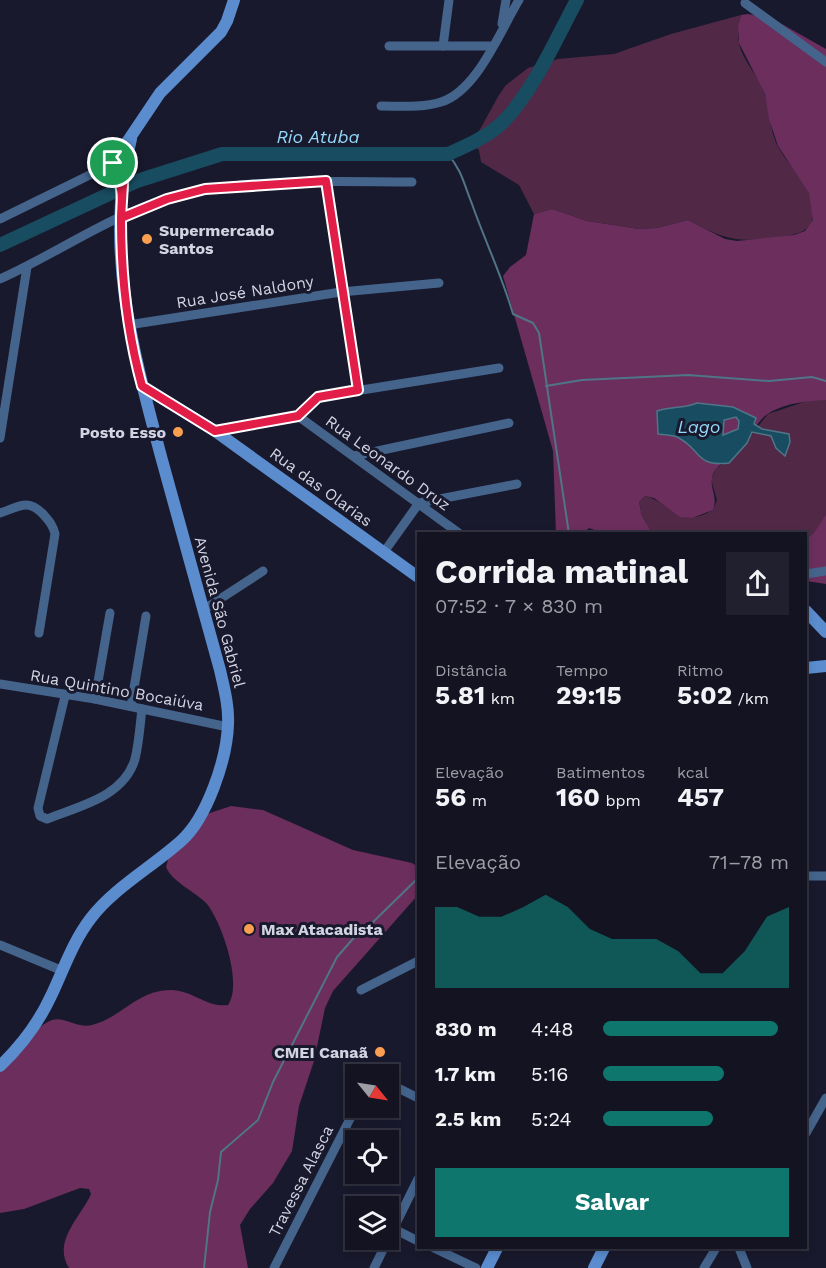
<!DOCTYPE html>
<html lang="pt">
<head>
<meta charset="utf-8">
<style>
	body { margin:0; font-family:"Work Sans",sans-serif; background:#20202f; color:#f1f3f6; height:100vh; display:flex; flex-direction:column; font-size:22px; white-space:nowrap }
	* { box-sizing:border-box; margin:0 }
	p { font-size:20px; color:#9d9ea5 }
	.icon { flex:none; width:33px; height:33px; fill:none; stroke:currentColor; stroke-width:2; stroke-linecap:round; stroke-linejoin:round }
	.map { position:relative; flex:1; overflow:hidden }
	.panel { position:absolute; left:417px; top:532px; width:390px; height:717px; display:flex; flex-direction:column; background:#131322; border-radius:0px; box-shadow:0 3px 9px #0003,0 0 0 2px #323240 }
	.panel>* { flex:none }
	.needle { width:39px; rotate:120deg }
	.buttons { position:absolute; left:345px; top:1064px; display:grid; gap:12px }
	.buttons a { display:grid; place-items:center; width:54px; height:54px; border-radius:0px; background:#131322; box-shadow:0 3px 9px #0003,0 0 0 2px #323240; font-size:30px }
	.pin { position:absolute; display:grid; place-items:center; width:51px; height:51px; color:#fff; margin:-26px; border:3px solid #fff; border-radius:50%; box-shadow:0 2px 6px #0007 }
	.round { display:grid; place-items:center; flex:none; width:63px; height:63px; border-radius:0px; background:#20202f }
	.headline { display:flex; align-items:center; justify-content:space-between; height:102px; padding:0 18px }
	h1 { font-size:33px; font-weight:700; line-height:45px }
	.stats { display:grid; grid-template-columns:repeat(3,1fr); gap:9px; height:102px; padding:6px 18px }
	.stats div { display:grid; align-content:center }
	.stats b { font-size:26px; font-weight:700 }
	.stats small { font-size:16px; font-weight:400 }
	.stats p { font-size:16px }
	.chart { height:168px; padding:12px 18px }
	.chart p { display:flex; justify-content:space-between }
	.chart svg { width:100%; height:108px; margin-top:6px; fill:#0f766e; opacity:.7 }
	.action { display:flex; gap:12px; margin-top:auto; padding:12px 18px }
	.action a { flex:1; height:69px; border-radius:0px; background:#0f766e; color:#fff; font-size:24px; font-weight:700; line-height:69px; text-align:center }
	ul { padding:0 18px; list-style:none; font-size:20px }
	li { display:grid; grid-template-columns:96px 72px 1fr; align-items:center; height:45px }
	li i { height:15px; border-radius:8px; background:#0f766e }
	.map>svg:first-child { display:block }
</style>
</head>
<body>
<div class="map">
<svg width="826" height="1268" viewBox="0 0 826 1268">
	<rect width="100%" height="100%" fill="#19192d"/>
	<g fill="#512947">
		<path d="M 741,15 C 739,24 737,34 739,43 C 742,60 758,75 764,92 C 770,109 769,128 777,145 C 788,167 819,191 813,218 C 810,233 792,235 780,237 C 737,243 726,240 688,220 L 657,228 L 639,229 L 587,221 L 552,209 L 534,214 L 519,185 L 481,162 L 479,150 L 474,146 L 478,133 L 499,95 L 506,85 L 528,68 L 558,59 L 614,54 L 671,34 Z"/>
		<path d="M 810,400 L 826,400 L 826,514 L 814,534 L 806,540 L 806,534 L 653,534 L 642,516 L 639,502 L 645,496 C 674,504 677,530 713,510 L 717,500 L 711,479 L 716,469 L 739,450 L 768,414 Z"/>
	</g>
	<g fill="#6b2e5d">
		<path d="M 748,14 L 773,19 L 826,49 L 826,400 C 805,401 774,404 760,421 C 752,431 747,443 738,451 C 729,459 714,466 712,478 C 710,489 718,497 713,510 L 692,518 L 680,517 L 654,498 L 645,496 L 639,502 L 642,516 L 653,534 L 605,534 L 589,528 L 583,534 L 556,534 L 553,451 L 503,276 L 510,267 L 526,255 L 534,214 L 552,209 L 587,221 L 639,229 L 657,228 L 688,220 L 725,239 L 737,241 L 794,235 L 805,231 L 813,220 L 809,193 L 778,146 L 769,119 L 765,94 L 739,43 L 738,27 L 741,15 Z"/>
		<polygon points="826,514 826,584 806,581 806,540 814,533"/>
		<path d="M 231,806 L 263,810 L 353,850 L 412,863 L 418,867 L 418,895 L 333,991 L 325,1008 L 314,1061 L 299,1106 L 292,1151 L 273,1183 L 250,1209 L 240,1225 L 248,1268 L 69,1268 C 52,1241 81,1217 91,1194 L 89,1189 L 80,1188 L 24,1209 L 0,1213 L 0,1066 C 13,1054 37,1025 52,1020 C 64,1016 78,1029 92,1025 C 121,1018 137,990 171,990 C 192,990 207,1008 228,1005 C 243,984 222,923 207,904 C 195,891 173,883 166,867 L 169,856 L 204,815 Z"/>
	</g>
	<path fill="#184c60" stroke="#507587" stroke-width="1.5" fill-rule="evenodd" d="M 697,403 L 733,407 L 756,418 L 754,424 L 762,429 L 789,434 L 790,442 L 785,456 L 776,448 L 771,436 L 752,432 L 747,443 L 729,463 C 694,467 702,449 677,437 C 672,435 664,435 658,434 L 657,411 C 670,406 683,409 697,403 ZM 736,417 L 739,421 L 738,429 L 723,435 L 724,420 Z"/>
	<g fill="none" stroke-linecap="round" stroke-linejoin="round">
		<g stroke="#507587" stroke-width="2">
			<path d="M 448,154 C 463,173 463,182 472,204 C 485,241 502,276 513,314 L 533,323 L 539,333 L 569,534"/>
			<polyline points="546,386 582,380 688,375 769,381 812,377 826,381"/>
			<polyline points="204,1268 210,1212 218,1180 221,1152 258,1120 273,1082 337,957 358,933 368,927 418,878"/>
		</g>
		<path stroke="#184c60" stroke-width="14" d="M 0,245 L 137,181 L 222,154 L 448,154 C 466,146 489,136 503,122 C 534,90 556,39 577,0"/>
		<g stroke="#44648c" stroke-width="9">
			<polyline points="745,3 826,62"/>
			<polyline points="502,24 506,0"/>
			<polyline points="389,46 492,46"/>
			<polyline points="443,46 449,0"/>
			<path d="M 381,106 C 400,106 422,108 441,102 C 477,91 500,31 519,0"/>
			<polyline points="326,181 358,390"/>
			<polyline points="0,219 112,164"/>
			<path d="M 0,279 C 56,254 110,215 170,198 C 241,177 337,182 412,182"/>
			<polyline points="128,325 341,292 439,283"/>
			<polyline points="298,416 460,534"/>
			<polyline points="215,431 298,416 318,397 499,368"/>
			<polyline points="0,438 27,267"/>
			<polyline points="354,456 509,423"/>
			<path d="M 0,513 C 19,507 27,498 43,514 C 49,521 53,525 55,534 L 39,633"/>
			<polyline points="384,552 419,503 517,484"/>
			<polyline points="806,574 826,571"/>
			<polyline points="203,610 263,571"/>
			<polyline points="0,684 95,699 228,727"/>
			<path d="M 65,696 L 38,808 L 40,816 L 47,819 C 79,806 124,797 135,759 C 139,743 140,725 142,709"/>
			<polyline points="95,699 110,613"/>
			<polyline points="131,706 146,616"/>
			<polyline points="806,876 826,876"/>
			<polyline points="0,945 63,971"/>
			<polyline points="361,990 418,961"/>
			<polyline points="388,1083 418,1098"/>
			<polyline points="806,1133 826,1098"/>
			<polyline points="394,1229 418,1241"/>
			<polyline points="434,1248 476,1268"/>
			<polyline points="739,1248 747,1268"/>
			<polyline points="274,1268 356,1107"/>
			<polyline points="374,1268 418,1179"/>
			<polyline points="704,1268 716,1248"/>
		</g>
		<g stroke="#5a8cce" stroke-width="12">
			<polyline points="123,171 115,175 111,172 111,166 160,93 221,32 227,21 234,0"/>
			<polyline points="142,386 215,431 418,577"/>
			<polyline points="806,611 826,632"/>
			<polyline points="806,668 826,666"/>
			<path d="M 0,1066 C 21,1046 39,1022 51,996 C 63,971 73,941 91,918 C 114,888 152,867 181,841 C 207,818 227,759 228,724 C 229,706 224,688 220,670 C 200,600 181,530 162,460 C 134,355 103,247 131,139"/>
			<polyline points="487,1268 497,1248"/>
			<polyline points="594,1268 604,1248"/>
		</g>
	</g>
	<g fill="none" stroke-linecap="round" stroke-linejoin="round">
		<g stroke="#fff" stroke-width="12">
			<path id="route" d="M 113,163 L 111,172 C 126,185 121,201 121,219 C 121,276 127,331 142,386 L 215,431 L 298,416 L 318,397 L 358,390 L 326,181 L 205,189 L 167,199 L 121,218 L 124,167 L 120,163 L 113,163"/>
		</g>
		<use href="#route" stroke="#e11d48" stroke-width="8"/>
	</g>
	<g fill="#fa9f4f" stroke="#19192d" stroke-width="2">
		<circle cx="147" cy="239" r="6"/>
		<circle cx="178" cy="432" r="6"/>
		<circle cx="249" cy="929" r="6"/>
		<circle cx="380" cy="1052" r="6"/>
	</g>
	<g text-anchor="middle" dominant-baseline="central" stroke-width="6" stroke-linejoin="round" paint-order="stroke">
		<g font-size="16" font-weight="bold" fill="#d3d4e2" stroke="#19192d" text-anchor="start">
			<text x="159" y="230">Supermercado<tspan x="159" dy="18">Santos</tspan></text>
			<text x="166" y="432" text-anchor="end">Posto Esso</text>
			<text x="261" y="929">Max Atacadista</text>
			<text x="368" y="1052" text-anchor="end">CMEI Canaã</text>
		</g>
		<g font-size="16" fill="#d3d4e2" stroke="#19192d">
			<text transform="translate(245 292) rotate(-9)">Rua José Naldony</text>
			<text transform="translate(388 463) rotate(36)">Rua Leonardo Druz</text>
			<text transform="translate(321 487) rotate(36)">Rua das Olarias</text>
			<text transform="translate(220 612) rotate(75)">Avenida São Gabriel</text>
			<text transform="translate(117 690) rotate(10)">Rua Quintino Bocaiúva</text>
			<text transform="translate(301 1181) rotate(-63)">Travessa Alasca</text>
		</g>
		<g font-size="18" font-style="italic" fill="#94d9f9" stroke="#19192d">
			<text x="318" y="136">Rio Atuba</text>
			<text x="699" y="426">Lago</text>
		</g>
	</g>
</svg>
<div class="buttons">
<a><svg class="needle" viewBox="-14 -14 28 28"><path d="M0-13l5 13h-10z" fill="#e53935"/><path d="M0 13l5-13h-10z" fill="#9d9ea5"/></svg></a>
<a><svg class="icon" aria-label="locate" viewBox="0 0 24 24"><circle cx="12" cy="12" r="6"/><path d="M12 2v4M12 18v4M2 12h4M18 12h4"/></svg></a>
<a><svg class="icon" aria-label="layers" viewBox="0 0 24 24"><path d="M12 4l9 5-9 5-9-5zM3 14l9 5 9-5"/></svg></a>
</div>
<div class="pin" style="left:113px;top:163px;background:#1e9e55"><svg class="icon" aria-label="arrive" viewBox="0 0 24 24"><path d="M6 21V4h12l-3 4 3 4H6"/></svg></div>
<section class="panel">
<div class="headline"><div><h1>Corrida matinal</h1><p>07:52 · 7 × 830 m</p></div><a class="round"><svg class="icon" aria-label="share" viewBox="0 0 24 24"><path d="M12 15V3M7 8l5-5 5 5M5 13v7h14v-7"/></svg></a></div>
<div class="stats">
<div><p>Distância</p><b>5.81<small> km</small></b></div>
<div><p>Tempo</p><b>29:15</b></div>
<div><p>Ritmo</p><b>5:02<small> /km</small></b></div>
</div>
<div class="stats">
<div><p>Elevação</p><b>56<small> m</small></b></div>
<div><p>Batimentos</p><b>160<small> bpm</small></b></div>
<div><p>kcal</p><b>457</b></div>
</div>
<div class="chart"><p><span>Elevação</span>71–78 m</p>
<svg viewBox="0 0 160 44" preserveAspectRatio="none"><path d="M0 44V11L10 11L20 15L30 15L40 11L50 6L60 11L70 20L80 24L90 24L100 24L110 29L120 38L130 38L140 29L150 15L160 11V44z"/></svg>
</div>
<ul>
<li><b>830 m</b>4:48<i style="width:94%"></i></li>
<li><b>1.7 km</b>5:16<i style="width:65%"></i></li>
<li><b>2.5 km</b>5:24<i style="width:59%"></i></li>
</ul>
<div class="action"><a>Salvar</a></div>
</section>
</div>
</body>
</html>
